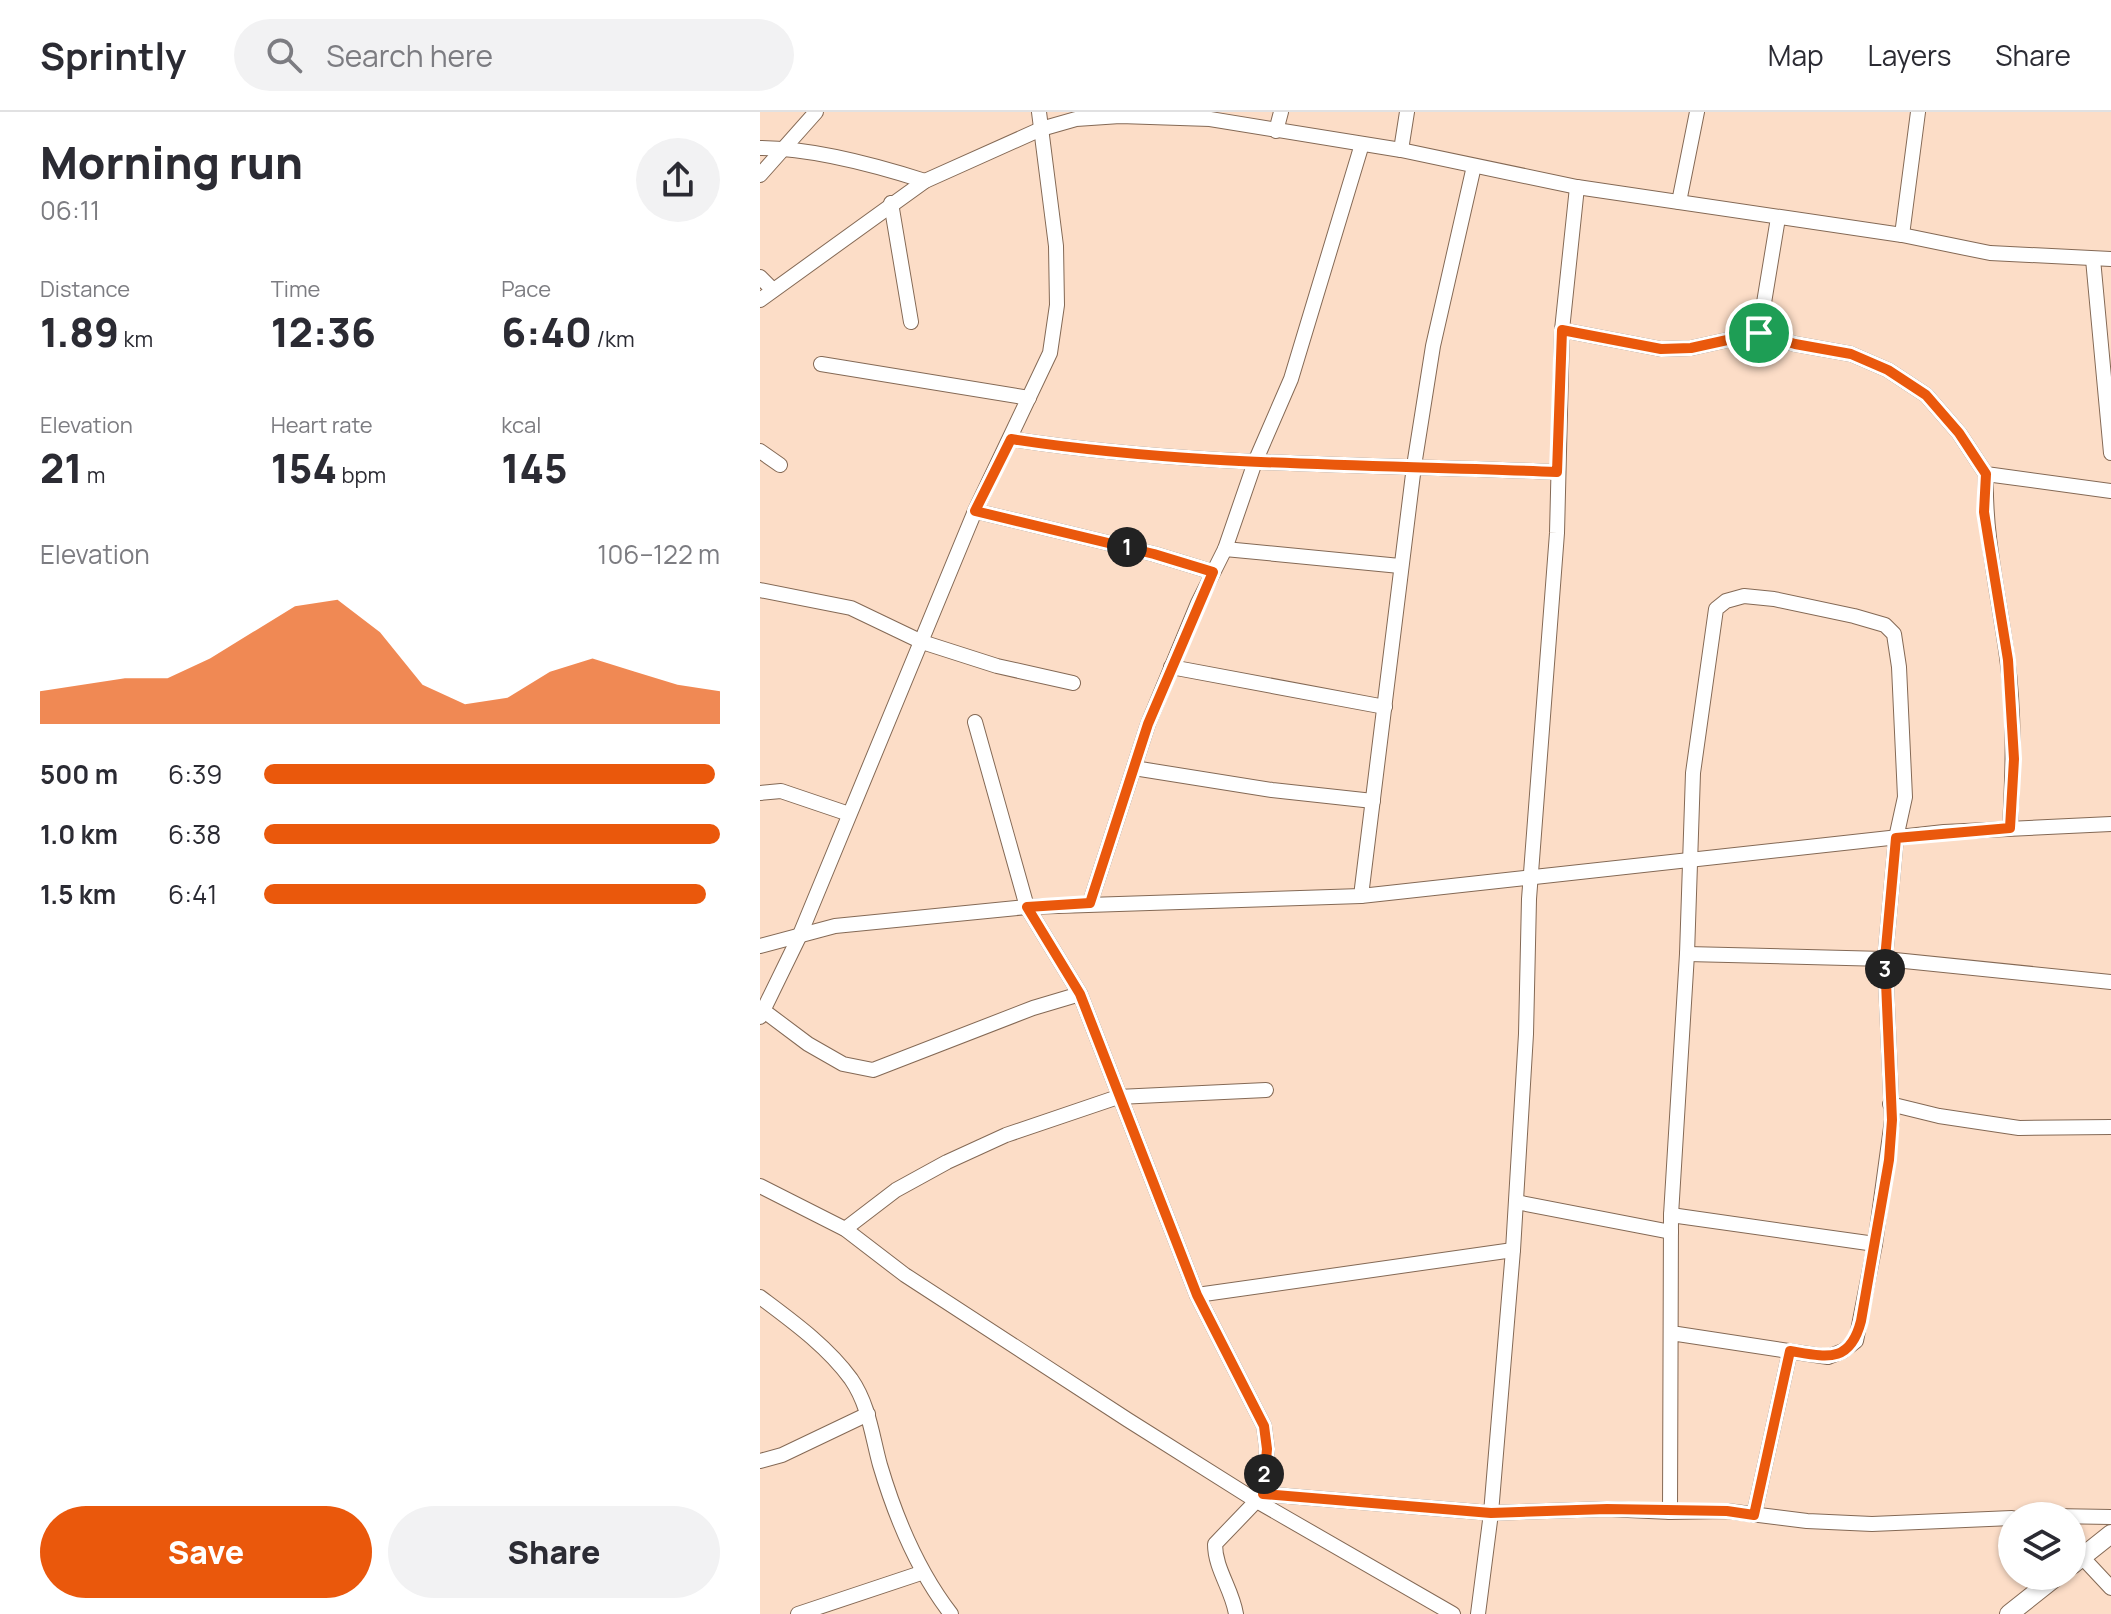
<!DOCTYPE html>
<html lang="en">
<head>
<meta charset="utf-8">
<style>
	body { margin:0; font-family:Manrope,sans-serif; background:#f2f2f3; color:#2b2b33; height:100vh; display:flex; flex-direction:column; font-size:30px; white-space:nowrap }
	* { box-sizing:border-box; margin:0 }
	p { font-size:26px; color:#7c7c81 }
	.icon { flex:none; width:44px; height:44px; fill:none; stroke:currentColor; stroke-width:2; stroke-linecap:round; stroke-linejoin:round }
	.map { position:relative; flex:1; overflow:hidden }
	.details { display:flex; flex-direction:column; background:#fff; width:760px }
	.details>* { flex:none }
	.controls { position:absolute; left:1238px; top:1390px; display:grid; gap:16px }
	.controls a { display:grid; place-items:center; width:88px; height:88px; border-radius:50%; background:#fff; box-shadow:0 2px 6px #0004; font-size:40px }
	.pin { position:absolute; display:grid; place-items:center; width:68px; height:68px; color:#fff; margin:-34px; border:4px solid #fff; border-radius:50%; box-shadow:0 2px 8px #0007 }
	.km { position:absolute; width:40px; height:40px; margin:-20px; border-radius:50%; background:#222; color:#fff; font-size:22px; line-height:40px; text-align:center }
	.round { display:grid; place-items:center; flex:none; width:84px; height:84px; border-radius:42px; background:#f2f2f3 }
	.head { display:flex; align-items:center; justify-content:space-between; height:136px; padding:0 40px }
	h1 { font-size:44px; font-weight:800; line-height:60px }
	.metrics { display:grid; grid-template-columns:repeat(3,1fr); gap:12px; height:136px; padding:8px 40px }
	.metrics div { display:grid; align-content:center }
	.metrics b { font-size:40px; font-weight:800 }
	.metrics small { font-size:22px; font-weight:400 }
	.metrics p { font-size:22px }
	.chart { height:224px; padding:16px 40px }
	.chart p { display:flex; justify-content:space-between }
	.chart svg { width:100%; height:144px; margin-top:8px; fill:#ea580c; opacity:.7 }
	.primary-button { display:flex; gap:16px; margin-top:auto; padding:16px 40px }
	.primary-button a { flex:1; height:92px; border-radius:48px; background:#ea580c; color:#fff; font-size:32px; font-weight:800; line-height:92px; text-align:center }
	.primary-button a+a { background:#f2f2f3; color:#2b2b33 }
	ul { padding:0 40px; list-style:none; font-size:26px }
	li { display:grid; grid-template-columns:128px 96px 1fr; align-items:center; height:60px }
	li i { height:20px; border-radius:10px; background:#ea580c }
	header { display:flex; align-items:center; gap:48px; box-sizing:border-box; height:112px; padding:0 40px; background:#fff; border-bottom:2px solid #e1e1e2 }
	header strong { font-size:38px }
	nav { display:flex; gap:44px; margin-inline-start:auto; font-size:28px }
	.search { width:560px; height:72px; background:#f2f2f3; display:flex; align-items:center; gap:20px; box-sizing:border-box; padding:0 28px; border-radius:44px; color:#7c7c81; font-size:30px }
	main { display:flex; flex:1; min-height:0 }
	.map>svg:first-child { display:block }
</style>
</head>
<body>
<header>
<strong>Sprintly</strong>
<div class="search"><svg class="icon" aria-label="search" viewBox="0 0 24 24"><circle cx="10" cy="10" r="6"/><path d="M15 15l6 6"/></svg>Search here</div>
<nav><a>Map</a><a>Layers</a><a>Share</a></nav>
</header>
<main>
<section class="details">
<div class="head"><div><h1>Morning run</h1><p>06:11</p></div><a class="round"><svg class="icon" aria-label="share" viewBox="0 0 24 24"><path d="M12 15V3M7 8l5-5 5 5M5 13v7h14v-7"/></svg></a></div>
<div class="metrics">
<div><p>Distance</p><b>1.89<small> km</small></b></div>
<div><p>Time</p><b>12:36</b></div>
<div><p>Pace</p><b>6:40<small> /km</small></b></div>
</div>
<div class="metrics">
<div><p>Elevation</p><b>21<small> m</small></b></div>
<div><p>Heart rate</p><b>154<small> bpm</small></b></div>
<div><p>kcal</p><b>145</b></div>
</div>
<div class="chart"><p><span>Elevation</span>106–122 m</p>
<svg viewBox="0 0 160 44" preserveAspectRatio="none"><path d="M0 44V34L10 32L20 30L30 30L40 24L50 16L60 8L70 6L80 16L90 32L100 38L110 36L120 28L130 24L140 28L150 32L160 34V44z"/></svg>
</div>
<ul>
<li><b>500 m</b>6:39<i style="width:99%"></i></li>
<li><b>1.0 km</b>6:38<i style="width:100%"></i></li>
<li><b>1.5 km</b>6:41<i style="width:97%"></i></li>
</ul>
<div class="primary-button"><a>Save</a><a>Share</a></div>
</section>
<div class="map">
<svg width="1351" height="1502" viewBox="0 0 1351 1502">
	<rect width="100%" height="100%" fill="#fcddc7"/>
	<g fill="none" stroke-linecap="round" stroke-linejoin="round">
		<g stroke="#846955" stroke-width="16">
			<g id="minor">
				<polyline points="516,19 521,0"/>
				<path d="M 0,36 C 53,36 115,53 165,69"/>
				<polyline points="641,38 647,0"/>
				<polyline points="0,63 56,0"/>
				<polyline points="919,90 937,0"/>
				<polyline points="131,91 151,210"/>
				<polyline points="1142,123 1158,0"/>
				<polyline points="1333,147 1351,341"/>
				<polyline points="0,165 13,178"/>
				<polyline points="0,188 165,69 281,17 316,7 360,4 450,7 641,38 817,75 1142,123 1230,141 1351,147"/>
				<polyline points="802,218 901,237 931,236 999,221 1035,232 1091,242 1128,258 1166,283 1199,321 1226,362 1351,379"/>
				<polyline points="999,221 1018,106"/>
				<polyline points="61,252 269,286"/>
				<path d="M 251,327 C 431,355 615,352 797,360"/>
				<polyline points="0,339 20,353"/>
				<path d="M 1226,362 C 1224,424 1239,484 1247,545 C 1255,602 1253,659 1250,716"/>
				<polyline points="215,399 394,442 453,460"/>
				<polyline points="465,437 640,454"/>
				<polyline points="0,478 91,496 162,530 237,554 313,571"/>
				<polyline points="411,555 625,595"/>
				<polyline points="215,610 267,795 320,882 437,1183 504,1314 507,1337 503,1382"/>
				<polyline points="374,656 512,678 613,689"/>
				<polyline points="0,681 21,679 89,702"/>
				<polyline points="601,784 654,354 673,234 714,54"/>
				<polyline points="330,791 388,612 438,491 465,437 495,350 531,267 602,32"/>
				<polyline points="0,834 75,814 267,795 601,784 1184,720 1351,712"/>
				<polyline points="927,842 1125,847 1351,870"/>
				<polyline points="4,899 48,932 83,952 113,958 273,896 320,882"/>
				<polyline points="0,905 39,825 215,399 290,241 297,193 296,134 279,0"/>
				<polyline points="1130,992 1179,1004 1259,1016 1351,1015"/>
				<polyline points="0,1074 85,1117 145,1163 368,1308 495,1388 693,1502"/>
				<polyline points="756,1090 911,1120"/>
				<polyline points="911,1103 1115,1132"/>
				<polyline points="85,1117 136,1078 187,1050 246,1023 358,985 506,978"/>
				<polyline points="437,1183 753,1138"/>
				<path d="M 0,1185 C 32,1209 67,1234 91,1267 C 109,1293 112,1324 120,1353 C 136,1407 157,1458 191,1502"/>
				<polyline points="0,1349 22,1343 108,1302"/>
				<polyline points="910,1400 911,1103 927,842 933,661 956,497 966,489 984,484 1014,487 1094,504 1125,513 1134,522 1139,555 1145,685 1136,726 1125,847 1132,1008 1115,1132 1096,1229 1083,1239 1068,1245 911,1221"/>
				<polyline points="994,1403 1030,1239"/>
				<polyline points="1292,1404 1351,1405"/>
				<polyline points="1322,1445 1351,1476"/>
				<polyline points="38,1502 161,1461"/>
				<path d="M 476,1502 C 472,1477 455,1457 455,1432 L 503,1382 L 731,1401 L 847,1397 L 910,1400 L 967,1399 L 1047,1409 L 1112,1412 L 1252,1406"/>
				<polyline points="718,1502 731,1401 753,1138 766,922 769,787 797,421 802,218 817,75"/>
			</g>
		</g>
		<g stroke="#846955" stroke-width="20">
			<g id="tertiary">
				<polyline points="1312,1453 1351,1422"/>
				<polyline points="1249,1502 1297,1464"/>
			</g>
		</g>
		<use href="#minor" stroke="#fff" stroke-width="14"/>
		<use href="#tertiary" stroke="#fff" stroke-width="18"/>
	</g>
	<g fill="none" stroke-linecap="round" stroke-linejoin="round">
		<g stroke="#fff" stroke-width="16">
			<path id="route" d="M 802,218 L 901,237 L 931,236 L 999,221 L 1035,232 L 1091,242 L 1128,258 L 1166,283 L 1199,321 L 1226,362 L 1224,400 L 1248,548 L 1254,647 L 1250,716 L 1136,726 L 1125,847 L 1132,1008 L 1129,1048 L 1101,1209 C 1090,1252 1067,1245 1030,1239 L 994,1403 L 967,1399 L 847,1397 L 731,1401 L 503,1382 L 507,1337 L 504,1314 L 437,1183 L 320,882 L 267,795 L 330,791 L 388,612 L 453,460 L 394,442 L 215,399 L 251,327 C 431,355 615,352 797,360 Z"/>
		</g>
		<use href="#route" stroke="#ea580c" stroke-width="10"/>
	</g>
</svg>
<div class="controls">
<a><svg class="icon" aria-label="layers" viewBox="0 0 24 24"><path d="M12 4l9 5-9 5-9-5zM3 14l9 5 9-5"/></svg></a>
</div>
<div class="pin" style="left:999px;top:221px;background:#1e9e55"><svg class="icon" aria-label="arrive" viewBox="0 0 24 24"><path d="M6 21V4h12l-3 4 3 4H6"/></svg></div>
<b class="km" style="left:367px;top:435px">1</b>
<b class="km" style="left:504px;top:1362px">2</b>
<b class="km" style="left:1125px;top:857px">3</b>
</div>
</main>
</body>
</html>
